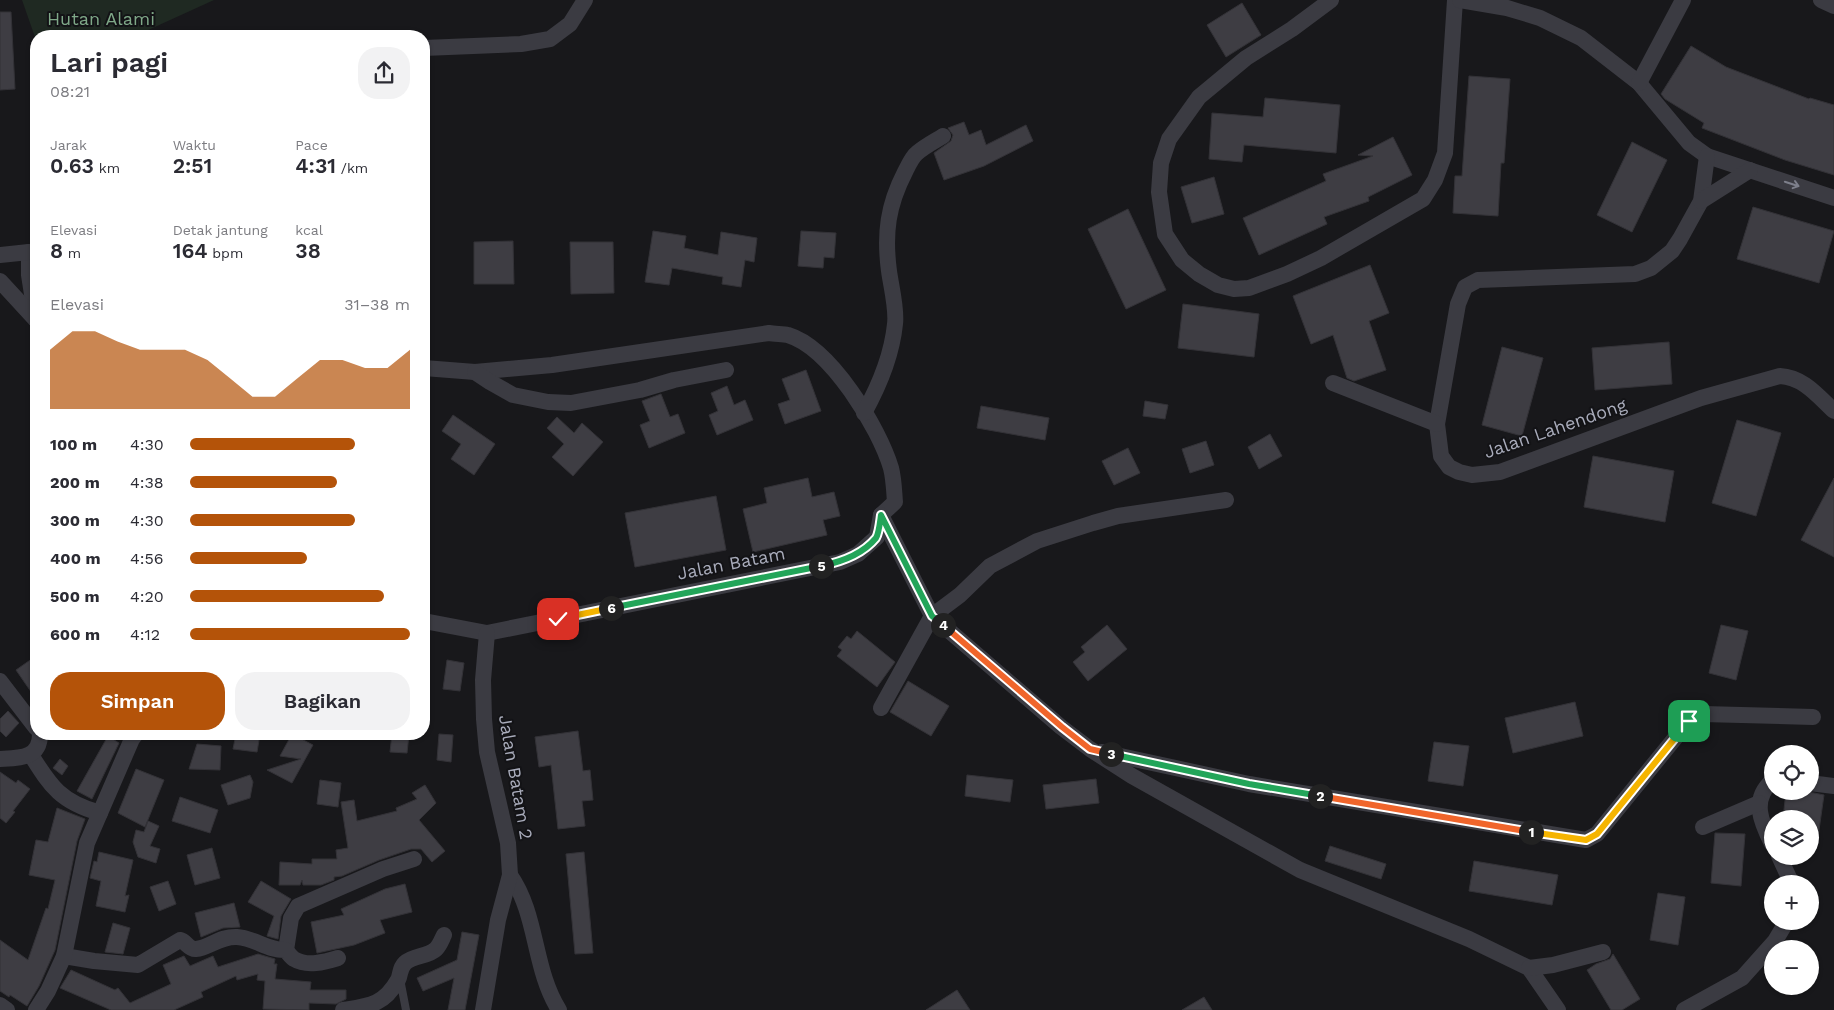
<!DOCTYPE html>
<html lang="id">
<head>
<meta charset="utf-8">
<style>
	body { margin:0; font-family:"Work Sans",sans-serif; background:#f2f2f3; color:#2b2b33; height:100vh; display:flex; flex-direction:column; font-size:19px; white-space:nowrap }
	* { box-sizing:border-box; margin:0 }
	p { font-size:16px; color:#7c7c81 }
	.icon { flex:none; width:28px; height:28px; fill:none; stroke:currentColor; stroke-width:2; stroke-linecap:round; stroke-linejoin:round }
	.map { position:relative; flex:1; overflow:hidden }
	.drawer { position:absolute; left:30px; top:30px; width:400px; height:710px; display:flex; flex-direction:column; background:#fff; border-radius:20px; box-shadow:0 1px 4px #0004 }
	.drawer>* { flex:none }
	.tools { position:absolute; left:1764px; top:745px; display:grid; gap:10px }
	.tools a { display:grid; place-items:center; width:55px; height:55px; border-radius:50%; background:#fff; box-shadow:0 1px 4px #0004; font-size:25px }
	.pin { position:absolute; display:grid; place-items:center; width:42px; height:42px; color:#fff; margin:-21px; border-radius:10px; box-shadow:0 2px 8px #0006 }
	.km { position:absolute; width:25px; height:25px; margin:-12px; border-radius:50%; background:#222; color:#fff; font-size:14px; line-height:25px; text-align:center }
	.round { display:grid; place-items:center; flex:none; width:52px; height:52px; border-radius:20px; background:#f2f2f3 }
	.summary { display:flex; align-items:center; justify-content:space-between; height:85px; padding:0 20px }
	h1 { font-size:28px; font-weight:600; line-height:38px }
	.stats { display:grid; grid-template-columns:repeat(3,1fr); gap:8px; height:85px; padding:5px 20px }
	.stats div { display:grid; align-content:center }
	.stats b { font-size:21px; font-weight:600 }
	.stats small { font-size:14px; font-weight:400 }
	.stats p { font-size:14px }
	.chart { height:140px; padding:10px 20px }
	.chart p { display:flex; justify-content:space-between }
	.chart svg { width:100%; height:90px; margin-top:5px; fill:#b45309; opacity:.7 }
	.primary-button { display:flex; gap:10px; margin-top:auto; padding:10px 20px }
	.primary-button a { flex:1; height:58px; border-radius:20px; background:#b45309; color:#fff; font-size:20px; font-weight:600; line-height:58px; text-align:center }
	.primary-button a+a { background:#f2f2f3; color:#2b2b33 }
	ul { padding:0 20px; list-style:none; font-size:16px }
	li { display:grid; grid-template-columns:80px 60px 1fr; align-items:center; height:38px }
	li i { height:12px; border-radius:6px; background:#b45309 }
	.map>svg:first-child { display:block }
</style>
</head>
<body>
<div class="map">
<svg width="1834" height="1010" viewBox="0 0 1834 1010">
	<rect width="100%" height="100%" fill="#18181b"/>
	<polygon fill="#1f2922" points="22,0 214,0 135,36 36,36 36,40"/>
	<g fill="#3e3d43" stroke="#333237">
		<polygon points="1242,3 1261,35 1226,57 1207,25"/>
		<polygon points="0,12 11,12 15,89 0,90"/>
		<polygon points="1691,46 1726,67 1809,99 1810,98 1834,105 1834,175 1785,160 1702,128 1704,123 1665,99 1661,94"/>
		<polygon points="1469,76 1510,79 1504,163 1501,163 1498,216 1453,213 1455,176 1462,176"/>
		<polygon points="1265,98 1340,105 1336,153 1244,145 1242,162 1209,159 1212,113 1263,117"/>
		<polygon points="964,122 969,135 981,130 986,145 1026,125 1033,141 984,166 944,180 934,153 951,141 953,135 948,128"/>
		<polygon points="1393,137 1412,175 1368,197 1369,201 1324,217 1327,224 1259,255 1243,218 1326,181 1323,174 1373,156 1358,155"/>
		<polygon points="1632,142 1667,160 1632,232 1597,215"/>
		<polygon points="1214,177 1224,214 1192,223 1181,187"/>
		<polygon points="1753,207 1834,231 1819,283 1737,259"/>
		<polygon points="1128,209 1166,290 1126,309 1088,229"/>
		<polygon points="653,231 686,236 684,248 718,255 721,232 757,238 754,262 745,260 741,287 722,284 723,277 672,268 669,285 645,282"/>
		<polygon points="801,231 836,233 834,258 824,257 823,268 798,266"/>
		<polygon points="513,241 514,284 474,284 474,242"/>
		<polygon points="570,242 613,242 614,293 571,294"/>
		<polygon points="1370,265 1389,313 1369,321 1386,370 1354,381 1347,378 1333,335 1311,344 1293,296"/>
		<polygon points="1183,304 1259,314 1254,357 1178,348"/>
		<polygon points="1669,342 1672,384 1595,390 1592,348"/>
		<polygon points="1502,347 1543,358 1522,436 1482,425"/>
		<polygon points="806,370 821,411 785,424 778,404 790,400 782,379"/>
		<polygon points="727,386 734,405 745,400 753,420 717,435 709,415 718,411 711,393"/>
		<polygon points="661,394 670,417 678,414 685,433 649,448 640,425 650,421 642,401"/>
		<polygon points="1145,401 1168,405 1165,419 1143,416"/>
		<polygon points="981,406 1049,418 1045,440 977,428"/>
		<polygon points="453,415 495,444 474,475 451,459 461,444 442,431"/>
		<polygon points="557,417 574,433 582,423 603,442 573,476 552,457 564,444 547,428"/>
		<polygon points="1737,420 1781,433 1756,516 1712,503"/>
		<polygon points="1270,434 1282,456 1259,469 1248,447"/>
		<polygon points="1206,441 1214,465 1190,473 1182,449"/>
		<polygon points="1128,448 1140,473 1114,485 1102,461"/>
		<polygon points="1593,456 1674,471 1665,522 1584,507"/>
		<polygon points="808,478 812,497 834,492 840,516 823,520 827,535 753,552 743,509 767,503 764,488"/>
		<polygon points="1834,478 1834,557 1801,540"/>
		<polygon points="716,496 726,550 635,567 625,513"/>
		<polygon points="1107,625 1127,649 1088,681 1073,662 1085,652 1081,647"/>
		<polygon points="1721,625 1748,631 1736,680 1709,673"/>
		<polygon points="857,631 895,662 877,687 837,656 842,650 838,647 847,636 851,639"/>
		<polygon points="36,656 36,699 16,670"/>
		<polygon points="447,660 464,663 460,691 443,689"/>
		<polygon points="908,681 949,706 931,736 890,712"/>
		<polygon points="1575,702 1583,736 1513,753 1505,718"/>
		<polygon points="8,711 19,723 6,737 0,731 0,719"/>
		<polygon points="578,731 583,771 590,770 593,800 582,801 585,826 558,829 551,765 539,767 535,737"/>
		<polygon points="236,734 260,734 257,752 233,749"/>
		<polygon points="292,734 313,745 292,783 267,770 301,759 280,756"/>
		<polygon points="392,734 409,734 407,753 390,752"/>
		<polygon points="439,734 453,735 451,762 437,760"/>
		<polygon points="108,736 119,743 92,799 77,791"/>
		<polygon points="1434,742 1469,746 1463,786 1428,781"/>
		<polygon points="197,744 221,746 220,770 189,769"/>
		<polygon points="60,759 68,766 62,775 53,768"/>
		<polygon points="136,769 164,780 145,827 118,813"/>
		<polygon points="0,772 16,783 18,780 30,789 13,811 15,812 6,823 0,818"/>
		<polygon points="250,775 253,782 250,798 228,805 221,785"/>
		<polygon points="967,775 1013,780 1010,802 965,796"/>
		<polygon points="1096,779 1099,803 1046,809 1043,785"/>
		<polygon points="320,780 341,783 338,807 317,804"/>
		<polygon points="425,785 436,803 419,820 445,851 432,862 421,849 411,849 379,860 342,876 334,877 334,880 321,885 303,885 302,880 300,885 279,885 280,862 312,864 312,859 337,859 336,850 348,848 341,802 354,800 357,821 397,811 396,808 417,799 412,793"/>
		<polygon points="1786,791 1804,791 1824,795 1817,844 1810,844 1810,819 1783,819"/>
		<polygon points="180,797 218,810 210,833 172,821"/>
		<polygon points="57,808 85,819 77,841 55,950 39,986 27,1006 10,995 9,997 0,991 0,940 28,960 46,908 48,909 55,880 29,875 36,840 48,842"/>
		<polygon points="148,821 159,826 150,846 160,849 156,863 138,857 133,842 136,830 144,832"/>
		<polygon points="1715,833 1745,834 1741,886 1711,883"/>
		<polygon points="1330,846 1386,864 1381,879 1325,861"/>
		<polygon points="212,848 220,878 195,885 187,855"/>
		<polygon points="99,852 133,860 125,896 129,895 125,912 96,906 101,881 90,878 94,861 97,862"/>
		<polygon points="584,852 593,953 575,954 566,854"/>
		<polygon points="1474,861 1558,875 1552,905 1469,891"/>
		<polygon points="168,881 176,904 159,911 150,887"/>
		<polygon points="261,881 291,899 281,916 278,939 267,936 274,916 248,902"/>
		<polygon points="405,884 412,912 380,920 385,933 354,945 317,953 311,922 344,915 341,909 385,889"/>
		<polygon points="1658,893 1685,897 1678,945 1650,940"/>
		<polygon points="234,903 240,927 223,928 201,937 195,913"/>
		<polygon points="113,923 130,928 123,954 105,952"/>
		<polygon points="462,932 479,935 465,1010 448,1010 454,978 423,991 417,978 457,960"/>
		<polygon points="258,954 275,959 274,964 277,964 275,979 311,982 310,990 346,990 346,999 336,1004 309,1003 309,1010 263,1009 265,981 257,980 258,974 237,980 236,976 201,992 203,997 174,1010 111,1010 60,988 71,970 115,990 118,988 130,1003 171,984 163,965 184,956 190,966 213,956 218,967"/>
		<polygon points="1613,954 1640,999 1622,1010 1611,1010 1587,970 1596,964 1610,959"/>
		<polygon points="957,990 970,1010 926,1010"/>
		<polygon points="1204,997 1212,1010 1182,1010"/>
	</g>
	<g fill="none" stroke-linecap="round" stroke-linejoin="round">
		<polyline stroke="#3b3b42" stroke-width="8" points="400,979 406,1010"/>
		<g stroke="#3b3b42" stroke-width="16">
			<polyline points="1331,0 1292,29 1246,58 1199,97 1169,139 1161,163 1159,192 1165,234 1182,260 1199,274 1218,285 1234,289 1249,288 1287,274 1321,258 1423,199 1435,180 1445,153 1455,0"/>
			<polyline points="1460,0 1507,8 1540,18 1581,38 1639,83 1689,143 1707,156 1834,198"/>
			<polyline points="1821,0 1834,6"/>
			<polyline points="424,48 521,44 550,39 570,24 585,0"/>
			<polyline points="1639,83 1683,0"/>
			<path d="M 1707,156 L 1701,201 L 1680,239 L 1672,251 L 1651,268 L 1635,274 L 1478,280 L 1465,287 L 1458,304 L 1437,424 L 1441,456 L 1449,467 L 1459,472 L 1472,475 L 1500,472 L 1701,398 L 1780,376 C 1803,377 1818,396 1834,411"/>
			<polyline points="1701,201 1750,170"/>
			<polyline points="29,252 29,275 36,320"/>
			<polyline points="0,255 29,252"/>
			<polyline points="0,281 36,320"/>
			<path d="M 424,368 L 475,372 L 552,365 L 769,333 C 775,334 783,334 788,335 C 831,348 879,428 891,468 C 894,480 894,491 895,502 L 881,515 L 877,537 L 858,554 L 840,562 L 487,633 L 424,621"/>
			<polyline points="475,372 490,382 513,395 548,402 571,403 640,390 674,380 726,370"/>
			<polyline points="1333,383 1437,424"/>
			<path d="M 864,413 C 879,386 892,354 895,324 C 897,309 891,286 889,271 C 884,233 888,205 905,172 C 908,166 912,157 917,153 C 925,146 935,141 943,136"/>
			<polyline points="881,515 932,616 1061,727 1090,749 1132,776 1300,870 1469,939 1529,968 1558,1010"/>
			<polyline points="0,681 36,728"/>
			<polyline points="881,708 932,616 960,595 990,566 1037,541 1093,523 1118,516 1226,500"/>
			<polyline points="1102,752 1249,784 1586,840 1597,834 1689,721 1703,714 1813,717"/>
			<path d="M 31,755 C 51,787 61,802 100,813"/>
			<path d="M 0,759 C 19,758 40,759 40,734"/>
			<path d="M 1772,781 C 1751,800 1761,822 1772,844"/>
			<polyline points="1810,783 1834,786"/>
			<polyline points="1703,827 1759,803"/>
			<polyline points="1779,856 1792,884"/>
			<path d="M 510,875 C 538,915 533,969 559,1010"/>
			<polyline points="286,950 291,918 298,906 383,869 414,859"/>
			<path d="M 64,956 L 94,961 L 138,965 L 180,940 C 186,941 189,950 196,949 C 209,948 220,936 237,937 C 255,938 268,951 286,950 C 288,953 291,957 294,959 C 307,967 325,962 338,958"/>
			<polyline points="1529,968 1553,965 1603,952"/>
			<polyline points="0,1005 7,1010"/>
			<polyline points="36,1010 48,991 64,956 87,843 132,739 136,734"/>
			<path d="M 343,1010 C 369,1006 384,1005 398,980 C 401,974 399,969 405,963 C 413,955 428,957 436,949 C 440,945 442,939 444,935"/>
			<polyline points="483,1010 498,920 510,875 508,843 487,752 484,719 483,680 487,633"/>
			<polyline points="1684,1010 1742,978 1775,941 1787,921"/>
		</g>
	</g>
	<defs><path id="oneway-shaft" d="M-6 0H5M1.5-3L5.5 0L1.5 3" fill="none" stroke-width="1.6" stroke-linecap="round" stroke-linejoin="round" transform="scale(1.25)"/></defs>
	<use stroke="#7d7f8b" href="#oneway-shaft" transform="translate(1792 184) rotate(18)"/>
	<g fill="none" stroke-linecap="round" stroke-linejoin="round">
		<g stroke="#fff" stroke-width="10">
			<polyline id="split-1" points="1531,832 1586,840 1597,834 1689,721"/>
		</g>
		<g stroke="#fff" stroke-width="10">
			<polyline id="split-2" points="1320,796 1531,832"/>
		</g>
		<g stroke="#fff" stroke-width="10">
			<polyline id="split-3" points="1111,754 1249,784 1320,796"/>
		</g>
		<g stroke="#fff" stroke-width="10">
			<polyline id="split-4" points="943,625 1062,727 1090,749 1111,754"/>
		</g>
		<g stroke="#fff" stroke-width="10">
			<path id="split-5" d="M 821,566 C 841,562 862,555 876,538 C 879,533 880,522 881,515 L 932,616 L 943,625"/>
		</g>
		<g stroke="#fff" stroke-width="10">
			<polyline id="split-6" points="611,608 821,566"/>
		</g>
		<g stroke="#fff" stroke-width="10">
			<polyline id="split-7" points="558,619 611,608"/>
		</g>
		<use href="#split-1" stroke="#f5b400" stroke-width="6"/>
		<use href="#split-2" stroke="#f0652b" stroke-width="6"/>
		<use href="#split-3" stroke="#22a559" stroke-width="6"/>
		<use href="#split-4" stroke="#f0652b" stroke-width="6"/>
		<use href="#split-5" stroke="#22a559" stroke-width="6"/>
		<use href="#split-6" stroke="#22a559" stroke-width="6"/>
		<use href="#split-7" stroke="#f5b400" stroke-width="6"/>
	</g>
	<g text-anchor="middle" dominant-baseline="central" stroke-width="4" stroke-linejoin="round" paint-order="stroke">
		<g font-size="18" fill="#7fa888" stroke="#131316">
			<text x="101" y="18">Hutan Alami</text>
		</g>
		<g font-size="18" fill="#a9acbb" stroke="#131316">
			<text transform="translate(1555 428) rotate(-19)">Jalan Lahendong</text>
			<text transform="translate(731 563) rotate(-11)">Jalan Batam</text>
			<text transform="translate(516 777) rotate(80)">Jalan Batam 2</text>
		</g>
	</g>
</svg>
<div class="tools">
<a><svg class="icon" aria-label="locate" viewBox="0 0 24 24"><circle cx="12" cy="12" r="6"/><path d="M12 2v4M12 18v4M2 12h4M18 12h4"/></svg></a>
<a><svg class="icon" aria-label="layers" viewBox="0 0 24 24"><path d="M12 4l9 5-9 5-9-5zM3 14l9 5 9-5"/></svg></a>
<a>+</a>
<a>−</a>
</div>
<div class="pin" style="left:1689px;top:721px;background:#1e9e55"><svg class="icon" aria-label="arrive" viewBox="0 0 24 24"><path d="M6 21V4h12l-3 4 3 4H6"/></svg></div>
<div class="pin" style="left:558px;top:619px;background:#d93025"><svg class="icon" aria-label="check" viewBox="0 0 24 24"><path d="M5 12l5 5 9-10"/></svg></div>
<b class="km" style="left:1531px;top:832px">1</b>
<b class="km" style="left:1320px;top:796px">2</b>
<b class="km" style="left:1111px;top:754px">3</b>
<b class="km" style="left:943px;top:625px">4</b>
<b class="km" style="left:821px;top:566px">5</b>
<b class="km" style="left:611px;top:608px">6</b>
<section class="drawer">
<div class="summary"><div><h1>Lari pagi</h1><p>08:21</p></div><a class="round"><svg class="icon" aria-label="share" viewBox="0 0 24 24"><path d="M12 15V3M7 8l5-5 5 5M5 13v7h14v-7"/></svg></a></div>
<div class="stats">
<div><p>Jarak</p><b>0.63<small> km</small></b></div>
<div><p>Waktu</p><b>2:51</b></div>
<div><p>Pace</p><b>4:31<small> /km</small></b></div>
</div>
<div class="stats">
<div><p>Elevasi</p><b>8<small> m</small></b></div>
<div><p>Detak jantung</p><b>164<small> bpm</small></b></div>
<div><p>kcal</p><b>38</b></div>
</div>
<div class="chart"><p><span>Elevasi</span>31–38 m</p>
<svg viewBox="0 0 160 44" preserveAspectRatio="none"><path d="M0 44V15L10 6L20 6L30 11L40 15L50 15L60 15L70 20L80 29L90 38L100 38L110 29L120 20L130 20L140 24L150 24L160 15V44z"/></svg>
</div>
<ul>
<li><b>100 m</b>4:30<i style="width:75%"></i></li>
<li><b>200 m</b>4:38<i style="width:67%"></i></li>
<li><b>300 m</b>4:30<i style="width:75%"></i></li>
<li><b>400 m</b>4:56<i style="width:53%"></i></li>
<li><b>500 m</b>4:20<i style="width:88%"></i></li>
<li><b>600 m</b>4:12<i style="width:100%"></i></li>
</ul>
<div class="primary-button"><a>Simpan</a><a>Bagikan</a></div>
</section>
</div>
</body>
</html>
